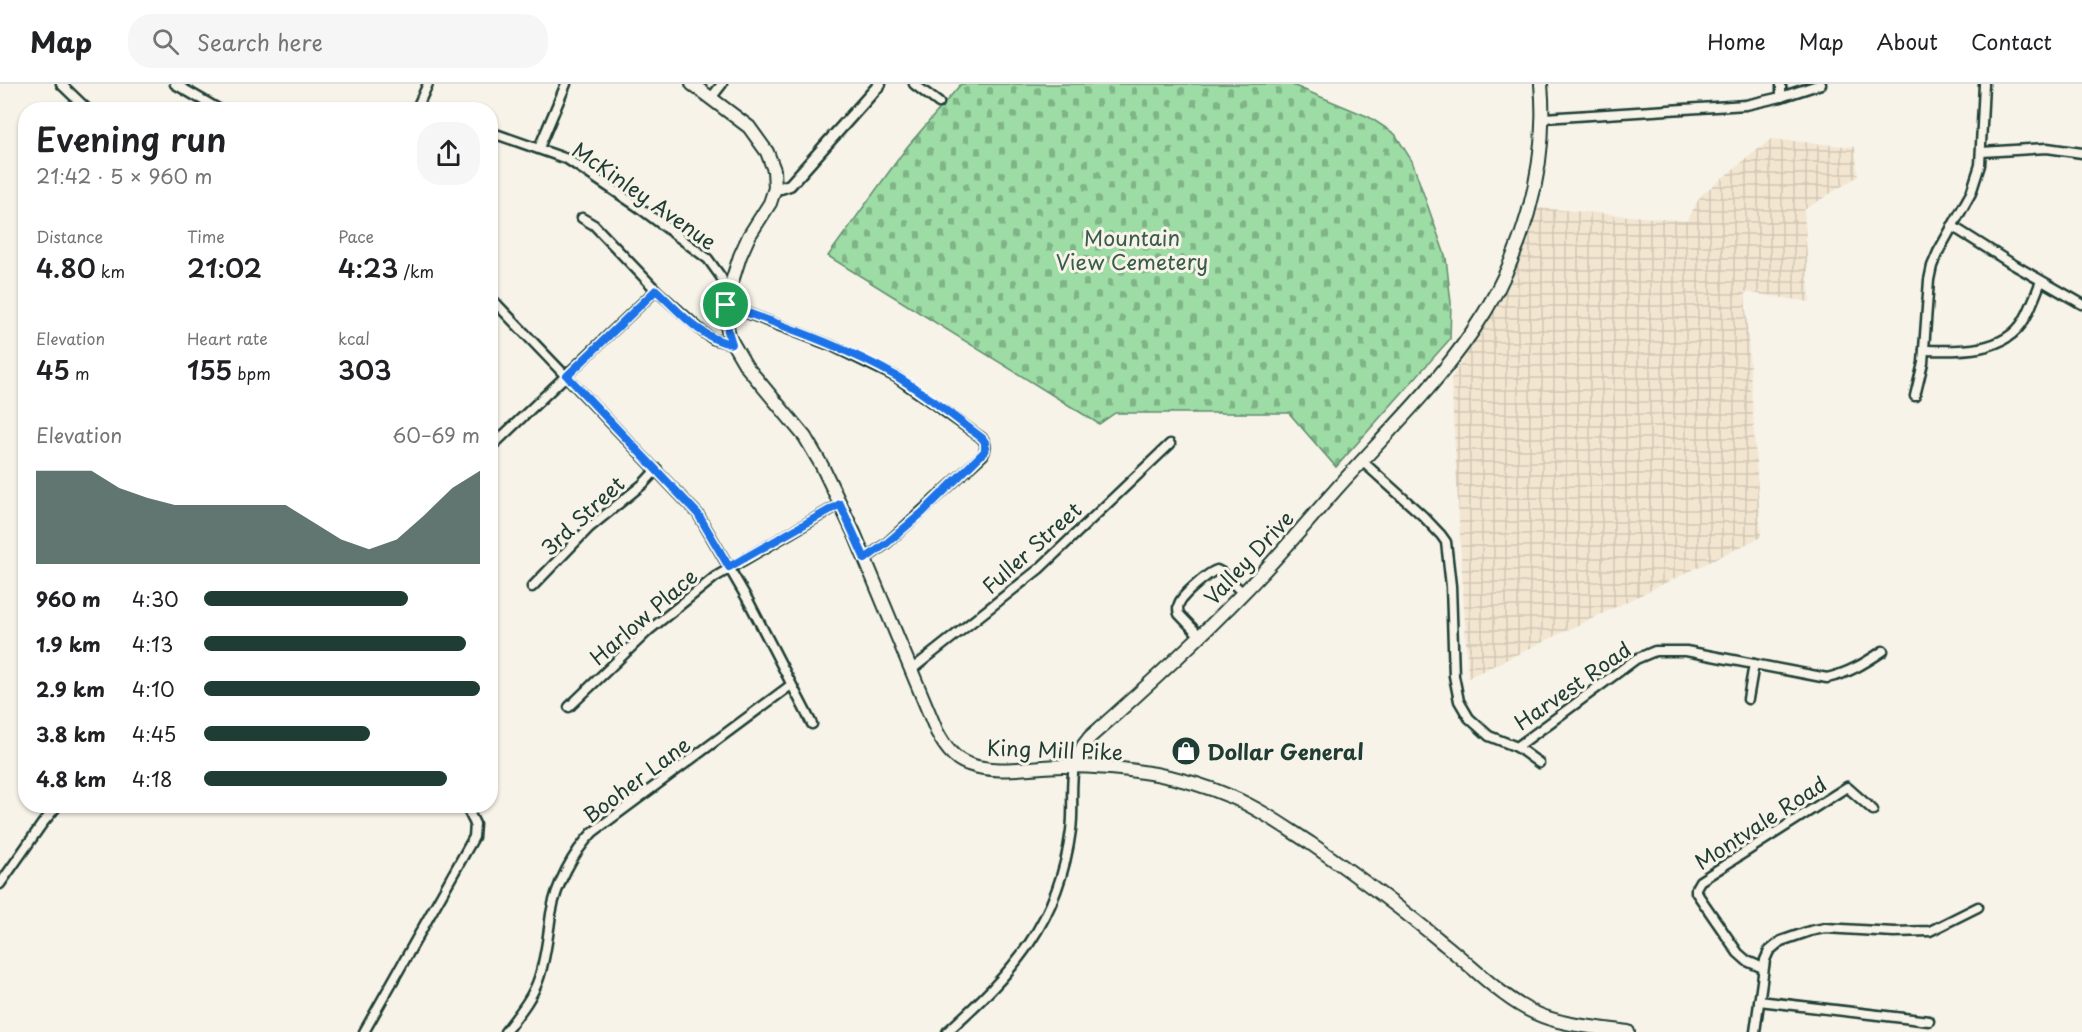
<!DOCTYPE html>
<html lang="en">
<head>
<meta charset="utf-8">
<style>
	body { margin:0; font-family:"Playpen Sans",sans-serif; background:#f6f6f6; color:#202124; height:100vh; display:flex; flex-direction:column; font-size:22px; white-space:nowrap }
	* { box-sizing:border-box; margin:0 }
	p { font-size:20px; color:#757577 }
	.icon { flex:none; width:33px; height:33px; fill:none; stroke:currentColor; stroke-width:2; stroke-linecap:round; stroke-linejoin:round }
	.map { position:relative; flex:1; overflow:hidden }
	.sheet { position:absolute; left:18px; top:18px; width:480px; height:711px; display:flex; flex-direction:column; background:#fff; border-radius:24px; box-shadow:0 2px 4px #0004 }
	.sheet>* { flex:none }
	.pin { position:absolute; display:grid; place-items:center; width:51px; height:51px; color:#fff; margin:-26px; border:3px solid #fff; border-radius:50%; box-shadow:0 2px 6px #0007 }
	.round { display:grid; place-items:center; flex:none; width:63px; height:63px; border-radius:24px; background:#f6f6f6 }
	.headline { display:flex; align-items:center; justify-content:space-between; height:102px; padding:0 18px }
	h1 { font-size:33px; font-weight:600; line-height:45px }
	.figures { display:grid; grid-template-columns:repeat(3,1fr); gap:9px; height:102px; padding:6px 18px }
	.figures div { display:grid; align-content:center }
	.figures b { font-size:26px; font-weight:600 }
	.figures small { font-size:16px; font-weight:400 }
	.figures p { font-size:16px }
	.chart { height:168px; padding:12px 18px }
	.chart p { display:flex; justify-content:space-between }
	.chart svg { width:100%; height:108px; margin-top:6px; fill:#1f3d34; opacity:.7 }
	ul { padding:0 18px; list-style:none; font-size:20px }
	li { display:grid; grid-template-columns:96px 72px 1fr; align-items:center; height:45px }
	li i { height:15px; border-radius:8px; background:#1f3d34 }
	header { display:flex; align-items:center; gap:36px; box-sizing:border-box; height:84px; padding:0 30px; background:#fff; border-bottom:2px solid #e0e0e0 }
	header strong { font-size:28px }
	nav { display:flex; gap:33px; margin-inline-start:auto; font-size:21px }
	.search { width:420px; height:54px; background:#f6f6f6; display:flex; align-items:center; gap:15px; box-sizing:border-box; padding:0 21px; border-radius:24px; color:#757577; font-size:22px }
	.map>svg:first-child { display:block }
</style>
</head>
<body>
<header>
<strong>Map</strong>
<div class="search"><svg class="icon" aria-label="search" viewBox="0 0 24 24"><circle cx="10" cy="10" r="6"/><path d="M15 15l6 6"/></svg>Search here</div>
<nav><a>Home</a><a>Map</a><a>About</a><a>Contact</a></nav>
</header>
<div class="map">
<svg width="2082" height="948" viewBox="0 0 2082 948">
	<defs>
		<pattern id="industrial-grid" width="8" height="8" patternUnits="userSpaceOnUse" patternTransform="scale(1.5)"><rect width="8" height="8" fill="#f3e6d1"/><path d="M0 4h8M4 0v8" fill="none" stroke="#d0c6b4"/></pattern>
		<pattern id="cemetery-stones" width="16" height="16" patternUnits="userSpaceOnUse" patternTransform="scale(1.5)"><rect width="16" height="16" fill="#9ddca5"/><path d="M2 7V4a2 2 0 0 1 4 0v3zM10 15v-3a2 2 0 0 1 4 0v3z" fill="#7fb487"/></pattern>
	</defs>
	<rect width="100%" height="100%" fill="#f7f3e8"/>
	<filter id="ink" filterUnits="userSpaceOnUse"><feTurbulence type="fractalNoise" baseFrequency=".0167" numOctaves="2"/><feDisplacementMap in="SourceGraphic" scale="12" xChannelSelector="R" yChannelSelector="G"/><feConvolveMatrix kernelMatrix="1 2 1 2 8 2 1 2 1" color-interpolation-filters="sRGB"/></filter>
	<g filter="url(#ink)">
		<polygon fill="url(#industrial-grid)" points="1771,55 1855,63 1858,92 1804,126 1810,218 1745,208 1761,453 1468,594 1451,295 1509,202 1538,124 1687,137 1701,111"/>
		<polygon fill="url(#cemetery-stones)" stroke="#5e8c6c" stroke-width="1.5" points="961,0 1290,0 1369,33 1395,50 1412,77 1446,174 1451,219 1450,255 1336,383 1289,329 1115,329 1099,340 828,172 907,63"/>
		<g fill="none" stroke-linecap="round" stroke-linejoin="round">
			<g stroke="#1f3d34" stroke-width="13">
				<g id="minor">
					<polyline points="61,0 88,26"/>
					<polyline points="175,0 220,26"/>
					<polyline points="914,0 939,19"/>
					<polyline points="1781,0 1781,13"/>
					<polyline points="711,14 722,0"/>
					<polyline points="416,26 428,0"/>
					<polyline points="1544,34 1746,21 1781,13 1821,0"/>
					<polyline points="490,48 567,75 637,122 708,175 721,193 727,209"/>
					<polyline points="539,64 566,0"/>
					<polyline points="1982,68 2047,64 2082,69"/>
					<polyline points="582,134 594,141 656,206 703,248 713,255 732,260"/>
					<polyline points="1952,142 2009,178 2082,220"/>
					<polyline points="490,213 698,430 749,518 812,640"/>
					<path d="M 726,221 L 832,262 L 896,293 L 979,352 C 986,356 987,364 983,371 L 887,459 L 865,475"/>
					<path d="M 1924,266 C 1958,267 2005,269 2024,236 C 2031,224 2036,210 2041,197"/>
					<polyline points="1915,312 1923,279 1929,196 1932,182 1938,168 1971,109 1980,81 1984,0"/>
					<polyline points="490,364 656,206"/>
					<path d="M 1362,377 L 1423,432 L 1441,451 L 1446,458 L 1451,502 L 1454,592 L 1459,617 L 1469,634 L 1489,652 L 1517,663 L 1636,575 L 1655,567 L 1686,567 L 1827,594 C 1849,589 1865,579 1883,567"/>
					<polyline points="532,503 589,444 643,400 657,385"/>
					<path d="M 1200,552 L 1179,530 C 1178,526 1177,524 1179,520 C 1181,512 1209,488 1217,486 L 1221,488 L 1243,509"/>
					<polyline points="911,586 1039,485 1170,360"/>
					<polyline points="1748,615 1754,580"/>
					<polyline points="569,623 648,547 715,493 840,420"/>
					<polyline points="1517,663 1539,679"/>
					<polyline points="0,800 42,740 57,722"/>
					<polyline points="1763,884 1747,877 1738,869 1696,808 1696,804 1700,797 1847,703 1873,726"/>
					<polyline points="1759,917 1929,937"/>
					<polyline points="364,948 474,753 475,740 466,722"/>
					<path d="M 505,948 C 518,931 532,915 539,894 C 546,873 548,851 551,830 C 556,800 573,769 593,748 L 791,601"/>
					<path d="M 947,948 C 1013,888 1059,839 1071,746 C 1074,725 1070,704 1074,682"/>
					<polyline points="1755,948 1765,876 1769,867 1781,857 1810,847 1825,844 1894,848 1930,847 1978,823"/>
				</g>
			</g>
			<g stroke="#1f3d34" stroke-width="15">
				<polyline id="tertiary" points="775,104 781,104 790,101 880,0"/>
			</g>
			<g stroke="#1f3d34" stroke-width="16">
				<g id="secondary">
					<path d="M 692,0 L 749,43 L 767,68 L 774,86 L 775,104 L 770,119 L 749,152 L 740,172 L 728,210 L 726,235 L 729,253 L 746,282 L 805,353 L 822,382 L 855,451 L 937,648 C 944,661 953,675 968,680 C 997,691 1032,682 1063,682 C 1120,682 1179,690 1232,713 C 1260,725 1285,743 1310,759 C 1356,791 1401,824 1444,860 C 1472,882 1503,915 1535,929 C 1563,942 1597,943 1628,948"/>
					<path d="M 1074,682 L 1083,662 L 1090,653 C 1142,607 1194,560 1242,510 C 1276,476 1307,438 1339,402 C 1384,352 1434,304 1472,248 C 1521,177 1549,86 1541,0"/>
				</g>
			</g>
			<use href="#minor" stroke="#f7f3e8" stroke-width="8"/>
			<use href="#tertiary" stroke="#f7f3e8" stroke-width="10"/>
			<use href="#secondary" stroke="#f7f3e8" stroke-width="12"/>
		</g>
	</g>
	<g fill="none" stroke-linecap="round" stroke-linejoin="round" filter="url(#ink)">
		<g stroke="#fff" stroke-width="12">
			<path id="route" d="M 656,206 C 678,226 702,256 732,260 L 728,247 L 726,221 C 783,242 843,262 896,292 C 926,310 954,333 982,354 L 985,358 L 985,367 L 923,428 L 887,459 L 865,475 L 840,420 L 729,483 L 698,430 L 567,292 Z"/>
		</g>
		<use href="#route" stroke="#1a73e8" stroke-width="8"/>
	</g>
	<defs>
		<g id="shop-disc" transform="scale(1.5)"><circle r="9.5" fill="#1f3d34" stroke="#f7f3e8"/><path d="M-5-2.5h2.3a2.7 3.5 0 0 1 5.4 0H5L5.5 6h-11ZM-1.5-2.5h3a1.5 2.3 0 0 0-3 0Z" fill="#fff"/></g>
	</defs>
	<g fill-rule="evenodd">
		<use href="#shop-disc" x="1186" y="667"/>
	</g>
	<g text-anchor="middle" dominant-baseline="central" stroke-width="6" stroke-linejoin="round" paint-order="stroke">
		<g font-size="21" fill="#1f3d34" stroke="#f7f3e8">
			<text transform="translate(645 111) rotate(35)">McKinley Avenue</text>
			<text transform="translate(582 431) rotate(-43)">3rd Street</text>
			<text transform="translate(1031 463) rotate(-42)">Fuller Street</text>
			<text transform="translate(1248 473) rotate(-47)">Valley Drive</text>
			<text transform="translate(643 532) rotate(-41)">Harlow Place</text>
			<text transform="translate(1572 601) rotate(-35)">Harvest Road</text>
			<text transform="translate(1055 665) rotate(2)">King Mill Pike</text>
			<text transform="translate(636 695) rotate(-37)">Booher Lane</text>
			<text transform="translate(1760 738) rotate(-33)">Montvale Road</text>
		</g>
		<g font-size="21" fill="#385d4b" stroke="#f7f3e8">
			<text x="1132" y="153">Mountain<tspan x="1132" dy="24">View Cemetery</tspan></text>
		</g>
		<g font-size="21" font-weight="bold" fill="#1f3d34" stroke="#f7f3e8" text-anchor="start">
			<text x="1207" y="667">Dollar General</text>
		</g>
	</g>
</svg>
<div class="pin" style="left:726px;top:221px;background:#1e9e55"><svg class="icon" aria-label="arrive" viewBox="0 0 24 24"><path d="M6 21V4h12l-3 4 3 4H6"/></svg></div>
<section class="sheet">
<div class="headline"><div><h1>Evening run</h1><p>21:42 · 5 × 960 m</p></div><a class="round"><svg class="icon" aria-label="share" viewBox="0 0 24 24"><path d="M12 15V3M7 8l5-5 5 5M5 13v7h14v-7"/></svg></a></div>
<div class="figures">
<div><p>Distance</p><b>4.80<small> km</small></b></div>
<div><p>Time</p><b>21:02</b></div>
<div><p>Pace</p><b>4:23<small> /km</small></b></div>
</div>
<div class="figures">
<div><p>Elevation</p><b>45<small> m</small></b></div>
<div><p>Heart rate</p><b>155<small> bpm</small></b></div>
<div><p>kcal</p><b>303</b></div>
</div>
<div class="chart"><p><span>Elevation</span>60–69 m</p>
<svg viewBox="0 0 160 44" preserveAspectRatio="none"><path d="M0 44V6L10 6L20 6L30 13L40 17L50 20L60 20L70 20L80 20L90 20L100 27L110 34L120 38L130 34L140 24L150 13L160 6V44z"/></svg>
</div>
<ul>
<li><b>960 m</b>4:30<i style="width:74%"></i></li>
<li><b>1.9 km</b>4:13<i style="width:95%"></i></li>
<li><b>2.9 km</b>4:10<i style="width:100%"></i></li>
<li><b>3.8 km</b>4:45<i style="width:60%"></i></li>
<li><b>4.8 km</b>4:18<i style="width:88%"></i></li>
</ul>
</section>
</div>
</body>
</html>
